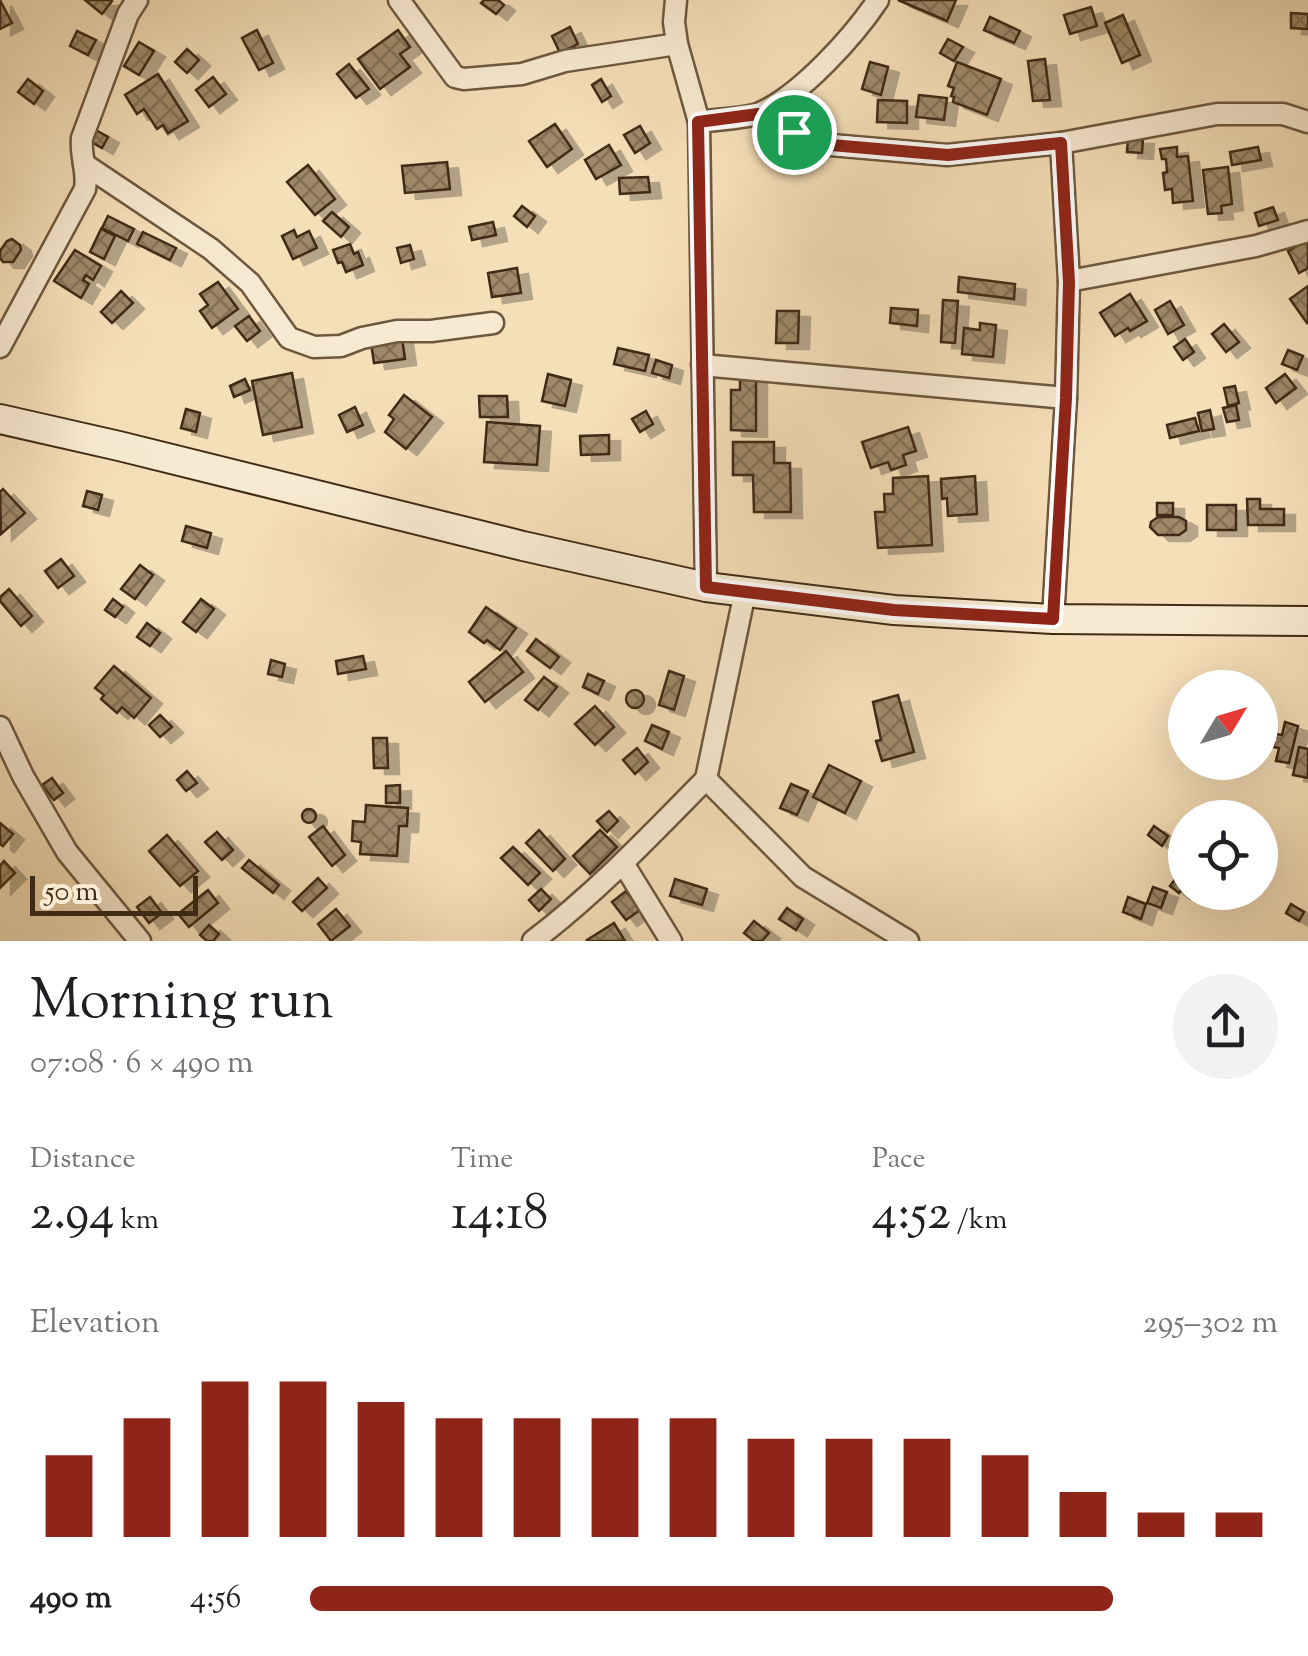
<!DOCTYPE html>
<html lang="en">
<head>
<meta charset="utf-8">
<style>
	body { margin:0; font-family:"Sorts Mill Goudy",serif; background:#f2f2f2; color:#202124; height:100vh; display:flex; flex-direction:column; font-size:38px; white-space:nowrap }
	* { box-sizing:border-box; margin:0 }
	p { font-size:32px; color:#757577 }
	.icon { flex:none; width:55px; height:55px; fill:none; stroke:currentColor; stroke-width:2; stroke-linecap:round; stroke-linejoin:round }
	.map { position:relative; height:941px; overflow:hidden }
	.panel { display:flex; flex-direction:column; background:#fff; flex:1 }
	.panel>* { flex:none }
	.needle { width:65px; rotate:52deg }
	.buttons { position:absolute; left:1168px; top:670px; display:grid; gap:20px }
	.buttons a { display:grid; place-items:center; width:110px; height:110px; border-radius:50%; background:#fff; box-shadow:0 10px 40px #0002; font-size:50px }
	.scale { position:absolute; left:30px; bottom:25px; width:168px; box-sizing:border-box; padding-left:10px; border:5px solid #402b15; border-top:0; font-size:28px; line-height:35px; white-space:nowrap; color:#402b15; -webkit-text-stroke:8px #f8ead2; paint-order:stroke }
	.pin { position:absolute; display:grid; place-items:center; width:85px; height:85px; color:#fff; margin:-42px; border:5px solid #fff; border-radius:50%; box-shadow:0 2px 10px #0007 }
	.round { display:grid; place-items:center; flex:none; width:105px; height:105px; border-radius:52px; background:#f2f2f2 }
	.headline { display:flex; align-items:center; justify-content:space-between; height:170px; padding:0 30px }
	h1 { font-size:55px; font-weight:600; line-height:75px }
	.metrics { display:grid; grid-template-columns:repeat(3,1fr); gap:15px; height:170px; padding:10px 30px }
	.metrics div { display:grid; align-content:center }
	.metrics b { font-size:50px; font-weight:600 }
	.metrics small { font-size:28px; font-weight:400 }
	.metrics p { font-size:28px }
	.chart { height:280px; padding:20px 30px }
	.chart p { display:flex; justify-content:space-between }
	.chart svg { width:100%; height:180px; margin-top:10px; stroke:#8f2418; stroke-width:6 }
	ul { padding:0 30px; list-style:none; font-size:32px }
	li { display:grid; grid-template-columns:160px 120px 1fr; align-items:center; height:75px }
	li i { height:25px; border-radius:12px; background:#8f2418 }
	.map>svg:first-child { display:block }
</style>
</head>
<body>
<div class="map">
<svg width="1308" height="941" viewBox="0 0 1308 941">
	<defs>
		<pattern id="building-cross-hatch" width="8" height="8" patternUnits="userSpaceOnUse" patternTransform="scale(2.5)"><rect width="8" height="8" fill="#9e896a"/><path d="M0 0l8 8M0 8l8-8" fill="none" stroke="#827056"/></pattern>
		<filter id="shadow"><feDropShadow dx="11" dy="6" stdDeviation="0" flood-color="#0004"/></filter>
	</defs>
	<rect width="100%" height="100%" fill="#f5dfb9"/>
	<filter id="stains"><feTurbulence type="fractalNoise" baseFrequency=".002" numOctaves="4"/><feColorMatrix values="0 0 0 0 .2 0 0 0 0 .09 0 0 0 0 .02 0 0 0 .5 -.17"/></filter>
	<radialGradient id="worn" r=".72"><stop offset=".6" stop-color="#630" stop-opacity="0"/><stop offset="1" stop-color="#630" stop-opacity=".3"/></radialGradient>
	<g fill="url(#building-cross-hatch)" stroke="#402b15" stroke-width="2.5" filter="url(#shadow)">
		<polygon points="0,0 12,23 0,29"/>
		<polygon points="85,0 111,0 112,1 102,14"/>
		<polygon points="484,0 498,0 504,5 496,14 481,3"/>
		<polygon points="898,0 956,0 947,21"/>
		<polygon points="1091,7 1097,26 1070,34 1064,15"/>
		<polygon points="1291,13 1308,14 1308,29 1291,28"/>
		<polygon points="1123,15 1140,55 1122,63 1105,23"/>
		<polygon points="990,17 1020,31 1014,43 984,30"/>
		<polygon points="570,27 578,44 560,53 552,36"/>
		<polygon points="257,30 273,63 259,70 242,38"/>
		<polygon points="398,30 410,47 400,54 410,67 380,89 358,59"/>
		<polygon points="77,31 96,40 88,55 70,46"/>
		<polygon points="948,39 963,47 954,61 940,53"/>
		<polygon points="139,42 154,51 139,75 124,66"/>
		<polygon points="187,49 199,60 187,73 175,62"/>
		<polygon points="1045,59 1050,100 1033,101 1028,61"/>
		<polygon points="870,62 888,67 881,95 862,89"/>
		<polygon points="957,62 1001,79 987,115 953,102 954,97 951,96 954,88 948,86"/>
		<polygon points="349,64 369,89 356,98 337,74"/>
		<polygon points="158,74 188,121 168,133 163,125 157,129 144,109 137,114 125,95"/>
		<polygon points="213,77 226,94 209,107 196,90"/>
		<polygon points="28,79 43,91 34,104 18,92"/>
		<polygon points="601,79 611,96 602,102 592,85"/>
		<polygon points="919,95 947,98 944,120 916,117"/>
		<polygon points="878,100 907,101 907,123 877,122"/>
		<polygon points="555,124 572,149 547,167 529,141"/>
		<polygon points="640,126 650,143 635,153 624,135"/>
		<polygon points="94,129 108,137 102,148 88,140"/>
		<polygon points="1128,138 1143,138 1142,153 1127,152"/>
		<polygon points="609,145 621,165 596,179 585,160"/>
		<polygon points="1177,147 1177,157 1188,156 1193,201 1173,203 1172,189 1165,190 1163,173 1167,172 1166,159 1162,159 1160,149"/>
		<polygon points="1258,147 1261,160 1232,165 1230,152"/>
		<polygon points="447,162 450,189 405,193 402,166"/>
		<polygon points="308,165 335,199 315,215 287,182"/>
		<polygon points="1228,167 1232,204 1221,206 1222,213 1208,214 1203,170"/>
		<polygon points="648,177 650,192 620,194 619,178"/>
		<polygon points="522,206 535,216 527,227 514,216"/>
		<polygon points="1273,207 1278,220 1259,226 1255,213"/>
		<polygon points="332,212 349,227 341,237 323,221"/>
		<polygon points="108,216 134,229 128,241 102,228"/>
		<polygon points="493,222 496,235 472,240 469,227"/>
		<polygon points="101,229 115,236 104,259 90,252"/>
		<polygon points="294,230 297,237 309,231 317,248 293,259 282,236"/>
		<polygon points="143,232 176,248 170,260 137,244"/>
		<polygon points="12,239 20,245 21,250 13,262 3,262 0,258 0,251 7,241"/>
		<polygon points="1308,240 1308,268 1299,273 1288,251"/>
		<polygon points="350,244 354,254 358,252 363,265 346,272 342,262 338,263 333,250"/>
		<polygon points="410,245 414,259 401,263 397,248"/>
		<polygon points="75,250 101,266 93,280 86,275 83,280 89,284 81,298 54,281"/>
		<polygon points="517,268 521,293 492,297 488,273"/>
		<polygon points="959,277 1015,284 1014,299 958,292"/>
		<polygon points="218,282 238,309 212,328 200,311 208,305 200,294"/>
		<polygon points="1308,286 1308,322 1307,323 1290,299"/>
		<polygon points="121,291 133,303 112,323 101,312"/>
		<polygon points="1130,294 1147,321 1130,331 1128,328 1115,336 1100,313"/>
		<polygon points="943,300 958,301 955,343 941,342"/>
		<polygon points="1170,301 1184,325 1168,334 1155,310"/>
		<polygon points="891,308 918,310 917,326 890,323"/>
		<polygon points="777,311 799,311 798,343 776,343"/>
		<polygon points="249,316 260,331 247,341 235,326"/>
		<polygon points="980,323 996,325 993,357 962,354 964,328 980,330"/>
		<polygon points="1224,324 1239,342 1226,352 1212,334"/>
		<polygon points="402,338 405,359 374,363 371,343"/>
		<polygon points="1185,339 1194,352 1183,360 1174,347"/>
		<polygon points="618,348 649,355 645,371 614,364"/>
		<polygon points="1288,350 1303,356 1297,370 1282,364"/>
		<polygon points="656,360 672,365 669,378 652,373"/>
		<polygon points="292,373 302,427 263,435 252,381"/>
		<polygon points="548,374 571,380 565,406 542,401"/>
		<polygon points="1285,374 1296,388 1276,403 1266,388"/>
		<polygon points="740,377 756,377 756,431 731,430 731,390 740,390"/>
		<polygon points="245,379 250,390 234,397 230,386"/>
		<polygon points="1235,386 1239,403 1228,406 1224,388"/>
		<polygon points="404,395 432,417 406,449 385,432 394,419 389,415"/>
		<polygon points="479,396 507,396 508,417 480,417"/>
		<polygon points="1236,405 1239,420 1227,422 1223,408"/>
		<polygon points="355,407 363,425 347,432 339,415"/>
		<polygon points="186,409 200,413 196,432 181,428"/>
		<polygon points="1210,410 1214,429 1202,431 1198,413"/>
		<polygon points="646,411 653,424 640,432 632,419"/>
		<polygon points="1195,418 1199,431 1170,438 1167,425"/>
		<polygon points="487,422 540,426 537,465 484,462"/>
		<polygon points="908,427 916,451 903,455 906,465 891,470 888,462 871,468 862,442"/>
		<polygon points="609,435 609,454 581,455 580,436"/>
		<polygon points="733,442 774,442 774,463 790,463 791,512 754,512 753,475 733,475"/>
		<polygon points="928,476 932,545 878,548 875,512 885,512 884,494 893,494 893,478"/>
		<polygon points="975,476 977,514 948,516 947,498 942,499 941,479"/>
		<polygon points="3,489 25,513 1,534 0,492"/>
		<polygon points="87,491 102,495 98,510 83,506"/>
		<polygon points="1247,499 1260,499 1260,509 1284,509 1284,525 1248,525"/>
		<rect x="1157" y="503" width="16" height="12"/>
		<rect x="1207" y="505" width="29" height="25"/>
		<polygon points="1158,517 1179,517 1186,521 1186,530 1179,535 1158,535 1150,527 1151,522"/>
		<polygon points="186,526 211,533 207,548 182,541"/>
		<polygon points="61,559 74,576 58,588 45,571"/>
		<polygon points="140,565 153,575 135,599 121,589"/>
		<polygon points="9,589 32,616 21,626 0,601 0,597"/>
		<polygon points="113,599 123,607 115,617 105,610"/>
		<polygon points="201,599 214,609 196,632 183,622"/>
		<polygon points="486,607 516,628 500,650 487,640 484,643 469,632"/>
		<polygon points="147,623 160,633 150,646 137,637"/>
		<polygon points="536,639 559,657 550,668 527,651"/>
		<polygon points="506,651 523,672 485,702 469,682"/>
		<polygon points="363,656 366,669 338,674 336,661"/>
		<polygon points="271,660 285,664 282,677 268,674"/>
		<polygon points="114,666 151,698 134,718 122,707 117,713 101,699 104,695 95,688"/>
		<polygon points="669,671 684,676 674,710 659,705"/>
		<polygon points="588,674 604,681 598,694 583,687"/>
		<polygon points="544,677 557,687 538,710 525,700"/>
		<circle cx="635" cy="699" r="9"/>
		<polygon points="898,695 914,752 882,761 876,741 881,740 873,702"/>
		<polygon points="595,706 614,727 595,745 575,724"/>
		<polygon points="1176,713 1185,715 1185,730 1173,728"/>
		<polygon points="160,715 172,727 160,737 149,725"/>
		<polygon points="1285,722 1298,726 1289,763 1276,761 1279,748 1273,747 1276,734 1282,735"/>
		<polygon points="652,725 669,732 662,749 645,741"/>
		<polygon points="373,738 387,738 388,768 374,768"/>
		<polygon points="1299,747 1308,749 1308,778 1293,775"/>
		<polygon points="637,748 648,762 635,774 623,760"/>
		<polygon points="829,765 861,781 845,813 813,797"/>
		<polygon points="187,771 197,783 186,791 177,780"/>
		<polygon points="52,778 63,793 54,800 42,785"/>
		<polygon points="791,784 808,791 797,815 780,808"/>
		<polygon points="400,785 400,803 386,803 386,786"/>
		<polygon points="366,805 408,808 407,826 399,826 397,856 360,854 361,842 352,841 353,821 365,822"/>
		<circle cx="309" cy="816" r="7"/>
		<polygon points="609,811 618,821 607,832 597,821"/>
		<polygon points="0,823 13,834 3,846 0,844"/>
		<polygon points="323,826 345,855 332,866 309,837"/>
		<polygon points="1154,826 1168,836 1162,846 1148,835"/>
		<polygon points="539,830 565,859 553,871 526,843"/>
		<polygon points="600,830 617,847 590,874 573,856"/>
		<polygon points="217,832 233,850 222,860 205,842"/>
		<polygon points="167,835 198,871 180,886 149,851"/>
		<polygon points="513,847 540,873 528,885 501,858"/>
		<polygon points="249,860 279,885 273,893 242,868"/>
		<polygon points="4,861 15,873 0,888 0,866"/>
		<polygon points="1179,874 1185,879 1185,885 1179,893 1170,886"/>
		<polygon points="318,878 327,888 302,911 293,902"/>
		<polygon points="675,879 707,889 702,905 670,896"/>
		<polygon points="1153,887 1167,892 1161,908 1147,903"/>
		<polygon points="541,889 551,899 539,911 529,900"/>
		<polygon points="208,890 218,903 189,927 178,914"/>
		<polygon points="626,891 640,910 626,920 612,902"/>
		<polygon points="150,897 162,913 149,923 137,907"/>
		<polygon points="1128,897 1146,904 1141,919 1123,912"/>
		<polygon points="1291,904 1304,912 1299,921 1286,913"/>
		<polygon points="787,908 803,919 796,930 779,919"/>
		<polygon points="336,909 350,926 331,941 318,924"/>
		<polygon points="754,921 769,933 762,941 754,941 744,933"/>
		<polygon points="614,923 625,941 588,941 587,940"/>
		<polygon points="209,925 219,934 213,941 207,941 200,935"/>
	</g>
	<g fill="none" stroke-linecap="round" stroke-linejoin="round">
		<g stroke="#6d583e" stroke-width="25">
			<g id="street">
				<polyline points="399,0 455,77 464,79 522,74 565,61 677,44"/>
				<polyline points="676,0 674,22 677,44 699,122 706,587"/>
				<polyline points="759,114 794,132 831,145 947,155 1061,143 1217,114 1283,114 1308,122"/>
				<path d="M 699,122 C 716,119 745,119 760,113 C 801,95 854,36 878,0"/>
				<polyline points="84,164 211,249 250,283 289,338 314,347 341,346 362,338 397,331 431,331 493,323"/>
				<polyline points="1069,281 1256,246 1308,231"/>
				<path d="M 0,347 L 85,189 C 88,171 80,156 82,138 L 128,14 L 137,0"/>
				<polyline points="702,365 1066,398"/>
				<polyline points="745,592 706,779 803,877 908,941"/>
				<polyline points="1053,619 1066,398 1069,281 1061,143"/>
				<polyline points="0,727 23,776 67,852 140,941"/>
				<polyline points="623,863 671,941"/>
				<path d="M 533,941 C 596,893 650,836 706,779"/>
			</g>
		</g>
		<g stroke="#402b15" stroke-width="32">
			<polyline id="secondary" points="0,419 119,446 523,546 706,587 894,610 1053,619 1308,621"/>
		</g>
		<use href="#street" stroke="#f8ead2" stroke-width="20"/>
		<use href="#secondary" stroke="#f8ead2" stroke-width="28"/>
	</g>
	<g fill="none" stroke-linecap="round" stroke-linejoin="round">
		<g stroke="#fff" stroke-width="20">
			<polygon id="route" points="758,114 794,132 831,145 948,155 1061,143 1069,282 1066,398 1053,619 894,610 706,587 698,122"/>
		</g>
		<use href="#route" stroke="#8f2418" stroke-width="12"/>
	</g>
	<rect width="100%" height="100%" filter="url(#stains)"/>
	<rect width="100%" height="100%" fill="url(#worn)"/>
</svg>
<div class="buttons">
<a><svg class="needle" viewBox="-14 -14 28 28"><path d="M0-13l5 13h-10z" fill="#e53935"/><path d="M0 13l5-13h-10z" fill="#757577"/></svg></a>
<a><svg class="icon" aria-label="locate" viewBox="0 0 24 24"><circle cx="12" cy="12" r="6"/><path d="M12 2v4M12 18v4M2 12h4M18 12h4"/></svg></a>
</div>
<div class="scale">50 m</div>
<div class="pin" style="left:794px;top:132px;background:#1e9e55"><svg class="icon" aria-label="arrive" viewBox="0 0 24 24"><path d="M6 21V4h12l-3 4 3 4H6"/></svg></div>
</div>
<section class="panel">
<div class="headline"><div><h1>Morning run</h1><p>07:08 · 6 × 490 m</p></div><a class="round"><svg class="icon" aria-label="share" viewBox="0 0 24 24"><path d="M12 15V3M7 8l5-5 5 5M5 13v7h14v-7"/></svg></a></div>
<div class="metrics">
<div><p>Distance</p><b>2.94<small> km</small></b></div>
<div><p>Time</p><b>14:18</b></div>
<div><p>Pace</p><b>4:52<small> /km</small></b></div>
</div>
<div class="chart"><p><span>Elevation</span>295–302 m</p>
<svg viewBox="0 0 160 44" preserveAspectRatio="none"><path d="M5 44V24M15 44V15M25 44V6M35 44V6M45 44V11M55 44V15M65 44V15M75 44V15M85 44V15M95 44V20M105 44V20M115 44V20M125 44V24M135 44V33M145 44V38M155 44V38"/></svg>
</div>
<ul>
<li><b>490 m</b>4:56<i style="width:83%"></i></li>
</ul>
</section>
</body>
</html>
